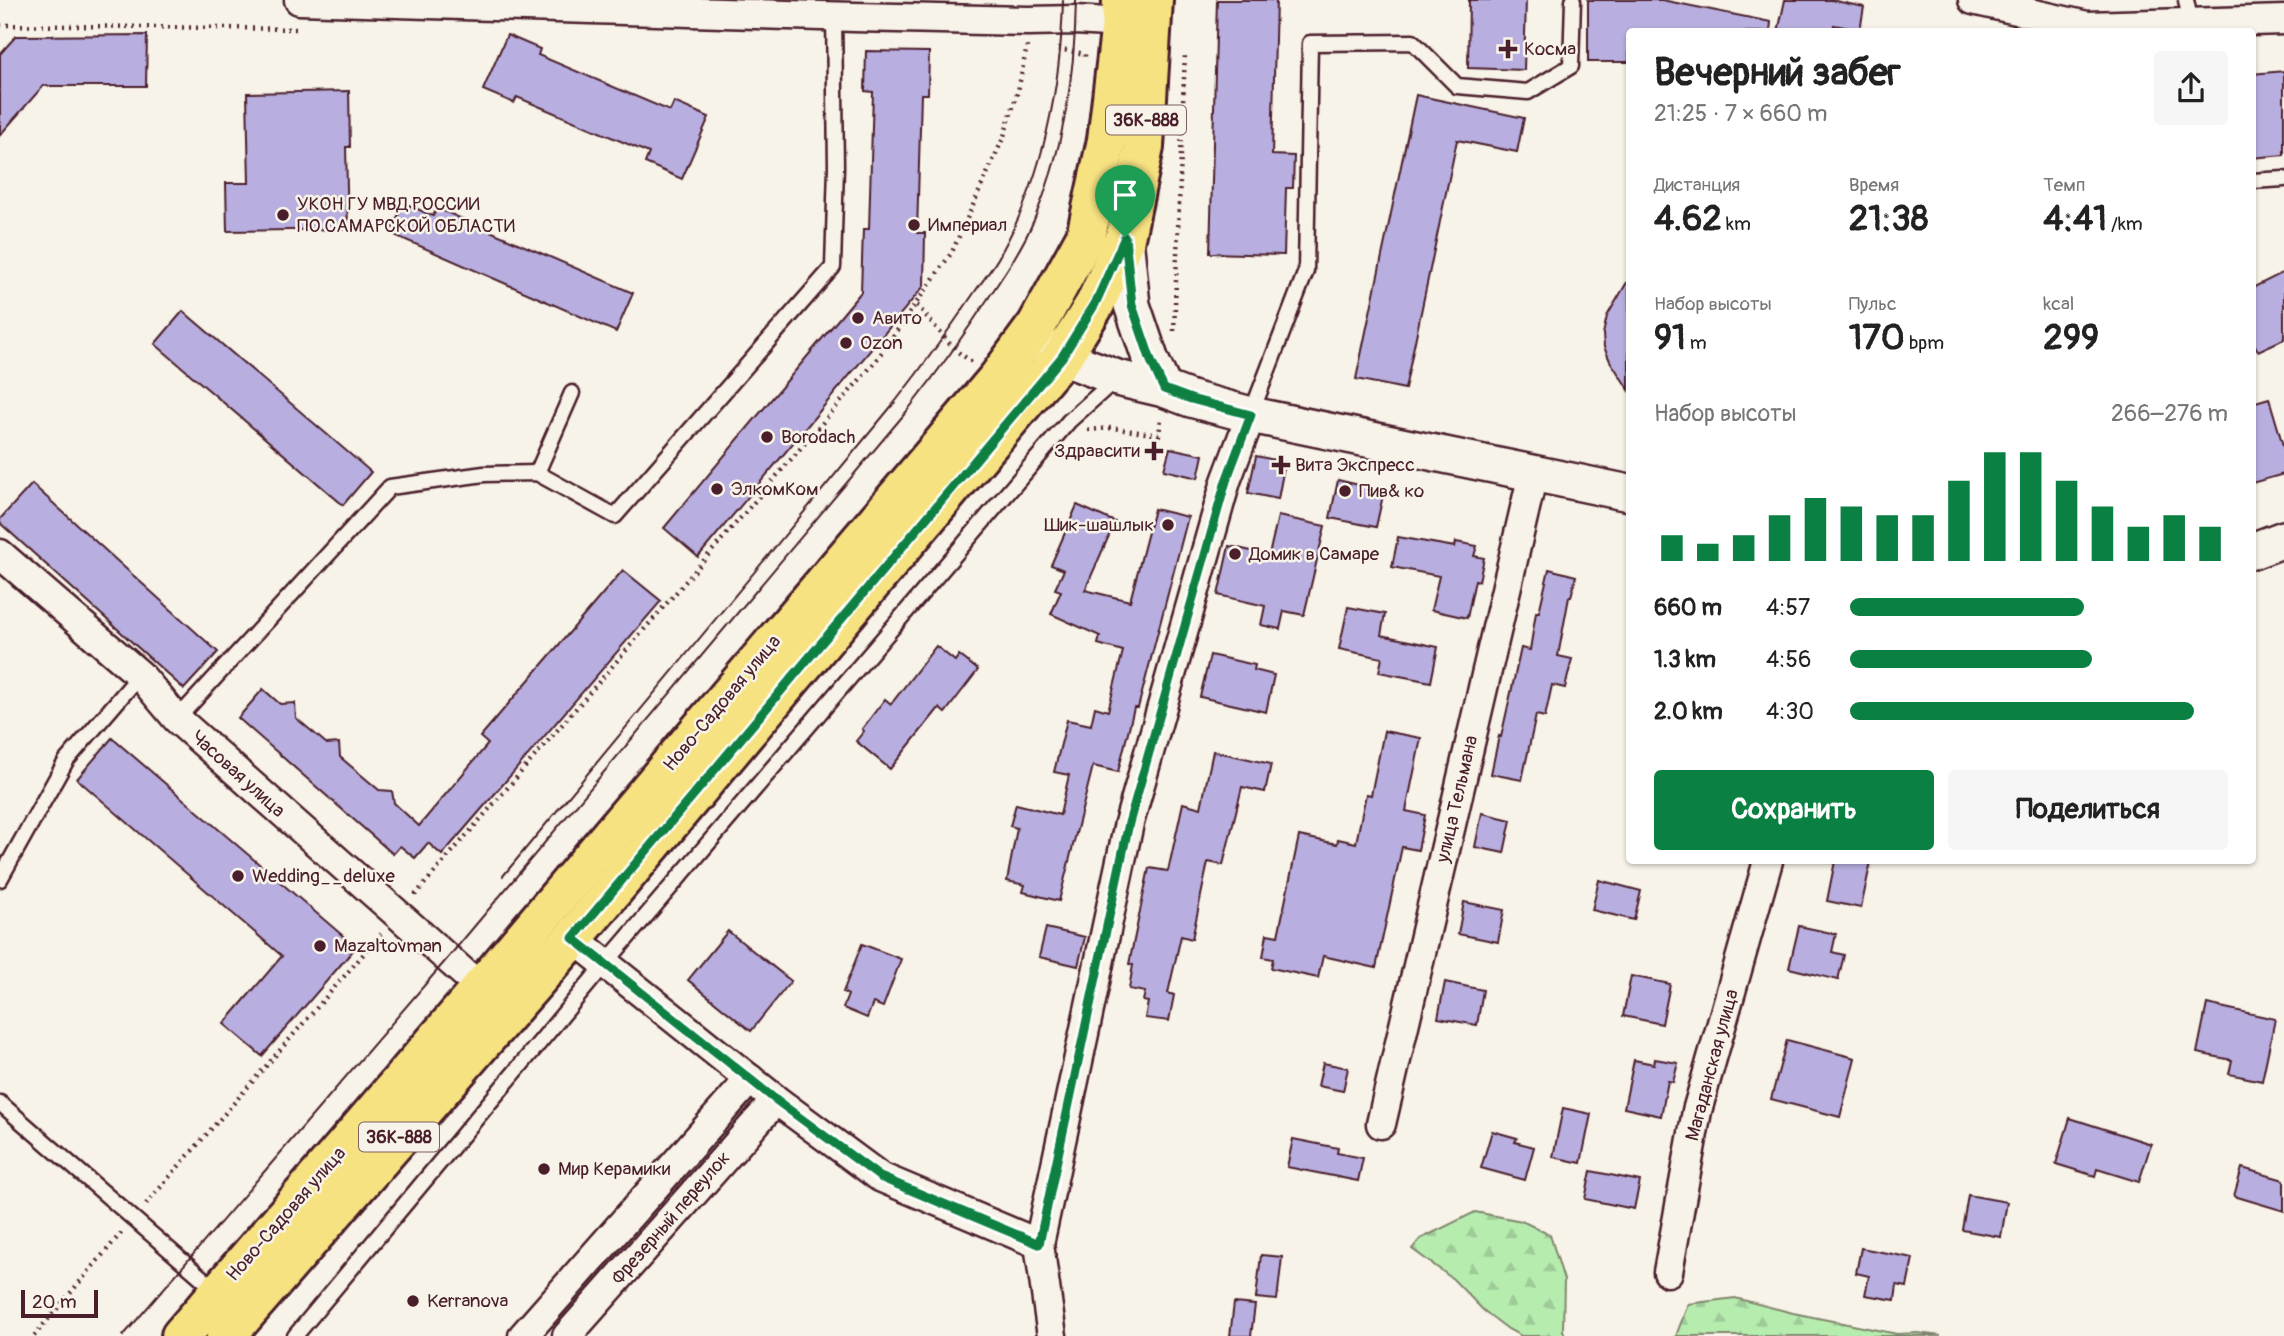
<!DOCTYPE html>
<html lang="ru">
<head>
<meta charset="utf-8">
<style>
	body { margin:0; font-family:Pangolin,sans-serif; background:#f6f6f6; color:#222; height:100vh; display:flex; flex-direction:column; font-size:26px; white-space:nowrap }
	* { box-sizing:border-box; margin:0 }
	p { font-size:23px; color:#767676 }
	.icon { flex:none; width:38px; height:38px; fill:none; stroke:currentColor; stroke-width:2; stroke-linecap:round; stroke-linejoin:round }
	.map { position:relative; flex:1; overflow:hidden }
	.side { position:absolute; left:1626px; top:28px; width:630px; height:836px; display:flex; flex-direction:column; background:#fff; border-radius:7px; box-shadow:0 2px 5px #0004 }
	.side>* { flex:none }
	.scale { position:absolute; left:21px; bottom:18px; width:77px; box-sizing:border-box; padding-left:7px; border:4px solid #4a1f2b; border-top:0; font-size:19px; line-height:24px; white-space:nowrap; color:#4a1f2b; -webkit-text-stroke:5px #f7f3e8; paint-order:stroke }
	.pin { position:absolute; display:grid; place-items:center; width:60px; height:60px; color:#fff; margin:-72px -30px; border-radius:50% 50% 50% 0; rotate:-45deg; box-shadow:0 0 7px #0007 }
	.pin .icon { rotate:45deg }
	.round { display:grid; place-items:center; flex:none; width:74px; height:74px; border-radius:7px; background:#f6f6f6 }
	.headline { display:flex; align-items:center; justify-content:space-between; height:119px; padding:0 28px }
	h1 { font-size:38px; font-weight:700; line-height:52px }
	.stats { display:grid; grid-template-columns:repeat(3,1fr); gap:10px; height:119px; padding:7px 28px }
	.stats div { display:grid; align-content:center }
	.stats b { font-size:35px; font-weight:700 }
	.stats small { font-size:19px; font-weight:400 }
	.stats p { font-size:19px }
	.chart { height:196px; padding:14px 28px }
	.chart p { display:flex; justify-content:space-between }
	.chart svg { width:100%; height:126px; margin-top:7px; stroke:#0b8043; stroke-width:6 }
	.cta { display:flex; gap:14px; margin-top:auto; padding:14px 28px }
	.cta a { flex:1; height:80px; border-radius:7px; background:#0b8043; color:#fff; font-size:28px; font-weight:700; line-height:80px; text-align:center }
	.cta a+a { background:#f6f6f6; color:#222 }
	ul { padding:0 28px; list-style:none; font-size:23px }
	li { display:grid; grid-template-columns:112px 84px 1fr; align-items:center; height:52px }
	li i { height:18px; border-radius:9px; background:#0b8043 }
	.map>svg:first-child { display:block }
</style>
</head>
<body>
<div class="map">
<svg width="2284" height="1336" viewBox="0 0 2284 1336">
	<defs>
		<pattern id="forest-firs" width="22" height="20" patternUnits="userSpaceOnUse" patternTransform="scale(1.75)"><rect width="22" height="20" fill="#b6edaf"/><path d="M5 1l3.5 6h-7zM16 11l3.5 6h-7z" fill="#9ecb97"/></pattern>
	</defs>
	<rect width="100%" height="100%" fill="#f7f3e8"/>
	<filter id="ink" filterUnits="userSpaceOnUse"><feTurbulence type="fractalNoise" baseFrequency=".0143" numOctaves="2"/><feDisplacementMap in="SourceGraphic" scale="14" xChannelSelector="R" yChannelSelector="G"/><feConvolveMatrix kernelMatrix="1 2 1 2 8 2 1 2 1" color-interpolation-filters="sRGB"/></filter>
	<g filter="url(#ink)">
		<g fill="url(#forest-firs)" stroke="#80866d" stroke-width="2">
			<polygon points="1475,1212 1522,1221 1550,1235 1564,1280 1563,1330 1565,1336 1521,1336 1508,1329 1483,1310 1453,1279 1412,1249 1420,1239"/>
			<polygon points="1735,1298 1793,1313 1897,1334 1918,1333 1941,1336 1676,1336 1688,1304"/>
		</g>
		<g fill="#b8afe0" stroke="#4a1f2b" stroke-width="2">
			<polygon points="1217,0 1276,0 1272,155 1294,156 1293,188 1286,188 1284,255 1210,253"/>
			<polygon points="1469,0 1526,0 1524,70 1468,68"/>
			<polygon points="1588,0 1662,0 1771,22 1770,32 1629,32 1629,62 1588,62"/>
			<polygon points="1785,0 1831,0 1864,7 1860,30 1834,25 1833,32 1778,32"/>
			<polygon points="147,35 146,86 43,86 0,135 0,54 16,36"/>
			<polygon points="507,35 540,49 538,55 670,111 674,102 709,117 682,179 645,163 649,153 517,97 514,103 483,90"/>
			<polygon points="866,51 929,52 928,94 921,94 917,233 925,233 924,286 698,557 664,528 861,292 863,229 869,229 873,92 865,91"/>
			<polygon points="2284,71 2284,155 2252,158 2252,74"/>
			<polygon points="349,91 350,147 346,147 348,229 227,231 226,183 249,183 247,93"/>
			<polygon points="1416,95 1524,118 1517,152 1457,140 1405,389 1356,379"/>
			<polygon points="404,203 433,216 437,208 633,293 616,332 390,233"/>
			<polygon points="2284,272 2284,339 2258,351 2252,340 2252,288"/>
			<polygon points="1629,279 1629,390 1610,361 1604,347 1603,334 1607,316"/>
			<polygon points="183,311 371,472 343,505 155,344"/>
			<polygon points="2269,398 2284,449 2284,474 2252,483 2252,403"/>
			<polygon points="1170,448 1203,455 1198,478 1164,470"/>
			<polygon points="1256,456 1285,462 1278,499 1248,493"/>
			<polygon points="1338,480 1384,491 1376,527 1330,518"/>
			<polygon points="32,484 218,652 184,689 0,523 0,519"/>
			<polygon points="1077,505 1115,522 1085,590 1130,601 1154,509 1188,517 1138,708 1134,708 1118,772 1093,766 1059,901 1023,892 1025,885 1007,881 1017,828 1010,826 1016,804 1060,815 1069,775 1054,772 1067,720 1091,725 1095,707 1108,711 1123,651 1098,644 1100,636 1051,614 1061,591 1055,589 1064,570 1051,565"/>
			<polygon points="1278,516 1325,526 1304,615 1284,611 1280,629 1261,625 1265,606 1218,595 1229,546 1269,555"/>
			<polygon points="1398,537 1455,547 1456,542 1477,546 1474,556 1484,558 1479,581 1475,580 1467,618 1431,610 1439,576 1392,567"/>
			<polygon points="1549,569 1576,576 1571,597 1569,597 1558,656 1572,659 1565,688 1552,685 1545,717 1536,715 1522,780 1491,774 1499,736 1501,737 1521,648 1530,650 1536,612 1539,612"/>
			<polygon points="623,570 661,601 442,855 428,843 415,858 400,846 393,854 238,718 263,689 280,704 295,703 296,718 327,744 339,743 340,757 379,790 392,791 394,803 419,826 488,744 480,737"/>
			<polygon points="1348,607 1385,614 1381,635 1438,647 1431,682 1379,672 1382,658 1339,649"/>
			<polygon points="936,646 955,661 959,655 978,670 945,713 939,708 890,769 856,741 864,731 862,729 885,699 891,704"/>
			<polygon points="1210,655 1255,665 1254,670 1274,675 1266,712 1200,697"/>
			<polygon points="1384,731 1421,738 1406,811 1425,815 1418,850 1402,847 1376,968 1323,956 1318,978 1271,968 1273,959 1263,957 1267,934 1278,936 1299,836 1337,844 1338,839 1356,843 1366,794 1371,795"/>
			<polygon points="112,738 356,947 262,1056 224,1024 282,956 77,779"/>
			<polygon points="1213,751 1271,764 1265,792 1242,787 1223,865 1208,862 1192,939 1181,936 1168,993 1174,995 1169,1021 1145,1018 1148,1002 1143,1001 1145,992 1129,989 1133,965 1129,964 1149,868 1168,871 1183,803 1201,808"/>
			<polygon points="1482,813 1511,820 1504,853 1475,847"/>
			<polygon points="1835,861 1871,861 1861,908 1827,901"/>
			<polygon points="1599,880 1641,891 1634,920 1592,910"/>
			<polygon points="1464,902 1504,910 1498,942 1458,934"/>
			<polygon points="1799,926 1836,934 1832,952 1844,955 1838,980 1789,968"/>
			<polygon points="1046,928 1085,937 1078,966 1039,957"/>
			<polygon points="728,931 791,981 751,1031 688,980"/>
			<polygon points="862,944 901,959 883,1007 873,1003 867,1018 843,1008 848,995 843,992"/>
			<polygon points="1631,976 1670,984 1662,1024 1623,1016"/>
			<polygon points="1445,982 1483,990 1477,1025 1438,1018"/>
			<polygon points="2207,1004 2275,1019 2262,1081 2229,1074 2232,1060 2197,1053"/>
			<polygon points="1787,1040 1855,1058 1840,1117 1771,1099"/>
			<polygon points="1655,1059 1678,1063 1673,1082 1668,1081 1661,1116 1624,1108 1634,1060 1654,1064"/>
			<polygon points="1323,1063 1348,1068 1343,1091 1318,1086"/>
			<polygon points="1563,1108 1591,1114 1581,1163 1553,1157"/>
			<polygon points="2070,1118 2151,1144 2139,1182 2097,1169 2095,1176 2056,1164"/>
			<polygon points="1492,1131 1517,1138 1515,1142 1534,1147 1525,1180 1481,1168"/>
			<polygon points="1293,1139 1338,1148 1337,1153 1363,1158 1358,1181 1287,1167"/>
			<polygon points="2242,1168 2284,1180 2284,1211 2234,1196"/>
			<polygon points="1591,1171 1640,1181 1634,1209 1585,1199"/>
			<polygon points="1968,1195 2007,1202 2001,1237 1962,1230"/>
			<polygon points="1861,1248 1913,1258 1907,1287 1897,1285 1895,1300 1865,1295 1869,1276 1856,1273"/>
			<polygon points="1261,1255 1282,1257 1277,1300 1256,1298"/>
			<polygon points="1234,1303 1255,1305 1251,1336 1230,1336"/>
		</g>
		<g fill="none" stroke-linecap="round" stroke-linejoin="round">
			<g stroke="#4a1f2b" stroke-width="19">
				<g id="service">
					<polyline points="2186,0 2191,24"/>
					<polyline points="2252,181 2284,179"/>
					<polyline points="1251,414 1306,271 1310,43 1413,42 1457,86 1528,92 1571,66 1573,0"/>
					<polyline points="537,473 572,393"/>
					<polyline points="177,719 390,487 484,474 537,473 615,516 833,267 836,167 834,16"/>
					<polyline points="0,879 66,761 140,675"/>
					<polyline points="0,1103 217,1291"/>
					<polyline points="295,1336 605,964 1069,421 1116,379"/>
				</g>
			</g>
			<g stroke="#4a1f2b" stroke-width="33">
				<g id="minor">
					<polyline points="299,0 855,17 1028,21 1076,20 1121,23"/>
					<polyline points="1973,0 2087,26 2284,20"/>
					<polyline points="0,554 140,675 177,719 481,988"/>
					<polyline points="573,938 776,1100 880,1177 1039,1244"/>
					<polyline points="1381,1124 1533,474"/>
					<polyline points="1668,1272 1697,1111 1768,861"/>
					<polyline points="523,1336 750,1079"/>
					<polyline points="567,1336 776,1100"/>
					<polyline points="1052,1336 1039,1244 1129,823 1226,481 1251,415"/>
				</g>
			</g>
			<g stroke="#4a1f2b" stroke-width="40">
				<g id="tertiary">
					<polyline points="1125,238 1132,305 1151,361 1164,389"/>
					<polyline points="1038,343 1062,357 1117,378 1164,389 1191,399 1251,415 1629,493"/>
					<polyline points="2252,551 2284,539"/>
				</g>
			</g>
			<g stroke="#4a1f2b" stroke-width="44">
				<g id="primary">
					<polyline points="181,1336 481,988 998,378 1037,325 1086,236 1107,140 1121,23 1122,0"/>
					<polyline points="226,1336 573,938 1062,357 1095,304 1125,238 1144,147 1153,0"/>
				</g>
			</g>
			<g stroke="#4a1f2b" stroke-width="4.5" stroke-dasharray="2 5" stroke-linecap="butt">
				<polyline points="0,25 297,29"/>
				<polyline points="1058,49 1085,54 1085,57"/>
				<polyline points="917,305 955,350 972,362"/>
				<polyline points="1174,331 1185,53"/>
				<polyline points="1088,430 1112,428 1159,435 1161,418"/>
				<polyline points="415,895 875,362 952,252 1004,136 1018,91 1027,46"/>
				<polyline points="146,1204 381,934"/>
				<polyline points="34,1336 122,1232"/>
			</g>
			<use href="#service" stroke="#f7f3e8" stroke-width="14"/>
			<use href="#minor" stroke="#f7f3e8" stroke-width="28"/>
			<use href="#tertiary" stroke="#f7f3e8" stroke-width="35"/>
			<use href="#primary" stroke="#f6e281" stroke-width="38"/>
			<g stroke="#4a1f2b" stroke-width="2">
				<path d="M 503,876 L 895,402 C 923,366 949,330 974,293 C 983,280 994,267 1001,253 C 1043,178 1061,86 1063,0"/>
				<path d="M 123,1336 L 447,959 L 907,411 C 937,373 965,334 991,294 C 1007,270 1023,246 1034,220 C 1063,152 1075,73 1076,0"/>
			</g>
		</g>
	</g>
	<g fill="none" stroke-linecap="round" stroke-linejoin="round" filter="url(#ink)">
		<g stroke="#fff" stroke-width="14">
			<polygon id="route" points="1125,237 1132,305 1151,361 1164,389 1191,399 1251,415 1226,481 1129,823 1039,1244 880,1177 776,1100 573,938 1062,357 1095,304"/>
		</g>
		<use href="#route" stroke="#0b8043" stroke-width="9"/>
	</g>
	<g fill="#4a1f2b" stroke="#f7f3e8" stroke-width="2.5">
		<path d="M1504.5 38.5h7v7h7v7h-7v7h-7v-7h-7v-7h7z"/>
		<circle cx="283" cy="215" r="7"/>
		<circle cx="914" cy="225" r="7"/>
		<circle cx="858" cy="318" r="7"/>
		<circle cx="846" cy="343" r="7"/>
		<circle cx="767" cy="437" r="7"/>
		<path d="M1150.5 440.5h7v7h7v7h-7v7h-7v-7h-7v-7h7z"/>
		<path d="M1277.5 454.5h7v7h7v7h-7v7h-7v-7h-7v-7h7z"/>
		<circle cx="717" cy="489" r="7"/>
		<circle cx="1345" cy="491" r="7"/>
		<circle cx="1168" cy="525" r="7"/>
		<circle cx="1235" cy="554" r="7"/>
		<circle cx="238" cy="876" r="7"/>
		<circle cx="320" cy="946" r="7"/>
		<circle cx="544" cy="1169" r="7"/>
		<circle cx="413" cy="1301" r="7"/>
	</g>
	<g text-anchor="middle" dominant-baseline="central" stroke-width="5" stroke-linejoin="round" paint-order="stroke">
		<g fill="#f7f3e8" stroke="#7e5f64" stroke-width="2">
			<rect x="1106" y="105.5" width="80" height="29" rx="5"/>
			<rect x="359" y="1122.5" width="80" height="29" rx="5"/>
		</g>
		<g font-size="18" font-weight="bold" fill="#4a1f2b">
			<text x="1146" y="120">36К-888</text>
			<text x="399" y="1137">36К-888</text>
		</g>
		<g font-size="19" fill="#4a1f2b" stroke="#f7f3e8" text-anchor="start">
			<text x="1524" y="49">Косма</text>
			<text x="297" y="204">УКОН ГУ МВД РОССИИ<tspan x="297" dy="22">ПО САМАРСКОЙ ОБЛАСТИ</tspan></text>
			<text x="928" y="225">Империал</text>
			<text x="872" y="318">Авито</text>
			<text x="860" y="343">Ozon</text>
			<text x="781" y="437">Borodach</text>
			<text x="1140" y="451" text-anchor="end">Здравсити</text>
			<text x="1295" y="465">Вита Экспресс</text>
			<text x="731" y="489">ЭлкомКом</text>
			<text x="1359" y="491">Пив&amp; ко</text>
			<text x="1154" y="525" text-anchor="end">Шик-шашлык</text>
			<text x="1249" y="554">Домик в Самаре</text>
			<text x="252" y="876">Wedding__deluxe</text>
			<text x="334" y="946">Mazaltovman</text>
			<text x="558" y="1169">Мир Керамики</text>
			<text x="427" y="1301">Kerranova</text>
		</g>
		<g font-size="19" fill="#4a1f2b" stroke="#f7f3e8">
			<text transform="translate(722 703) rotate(-50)">Ново-Садовая улица</text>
			<text transform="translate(238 774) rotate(42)">Часовая улица</text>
			<text transform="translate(1457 799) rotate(-77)">улица Тельмана</text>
			<text transform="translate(1712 1065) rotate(-75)">Магаданская улица</text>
			<text transform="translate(286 1214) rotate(-49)">Ново-Садовая улица</text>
			<text transform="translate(671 1218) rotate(-49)">Фрезерный переулок</text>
		</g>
	</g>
</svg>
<div class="scale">20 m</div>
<div class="pin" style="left:1125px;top:237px;background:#1e9e55"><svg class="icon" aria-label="arrive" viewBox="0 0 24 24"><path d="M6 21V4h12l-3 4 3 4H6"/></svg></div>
<section class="side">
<div class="headline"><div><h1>Вечерний забег</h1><p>21:25 · 7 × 660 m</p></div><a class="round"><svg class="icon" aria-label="share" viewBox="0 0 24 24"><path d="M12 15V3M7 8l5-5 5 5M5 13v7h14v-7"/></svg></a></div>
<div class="stats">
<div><p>Дистанция</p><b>4.62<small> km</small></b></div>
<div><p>Время</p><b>21:38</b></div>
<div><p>Темп</p><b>4:41<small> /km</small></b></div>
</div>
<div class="stats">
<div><p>Набор высоты</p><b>91<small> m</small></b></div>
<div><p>Пульс</p><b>170<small> bpm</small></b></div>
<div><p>kcal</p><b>299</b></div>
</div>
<div class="chart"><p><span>Набор высоты</span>266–276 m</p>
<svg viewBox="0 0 160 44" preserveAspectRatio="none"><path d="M5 44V35M15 44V38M25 44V35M35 44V28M45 44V22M55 44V25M65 44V28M75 44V28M85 44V16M95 44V6M105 44V6M115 44V16M125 44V25M135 44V32M145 44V28M155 44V32"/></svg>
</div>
<ul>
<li><b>660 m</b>4:57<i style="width:62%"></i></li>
<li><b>1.3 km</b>4:56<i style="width:64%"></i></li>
<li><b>2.0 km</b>4:30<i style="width:91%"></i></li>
</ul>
<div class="cta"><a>Сохранить</a><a>Поделиться</a></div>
</section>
</div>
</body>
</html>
